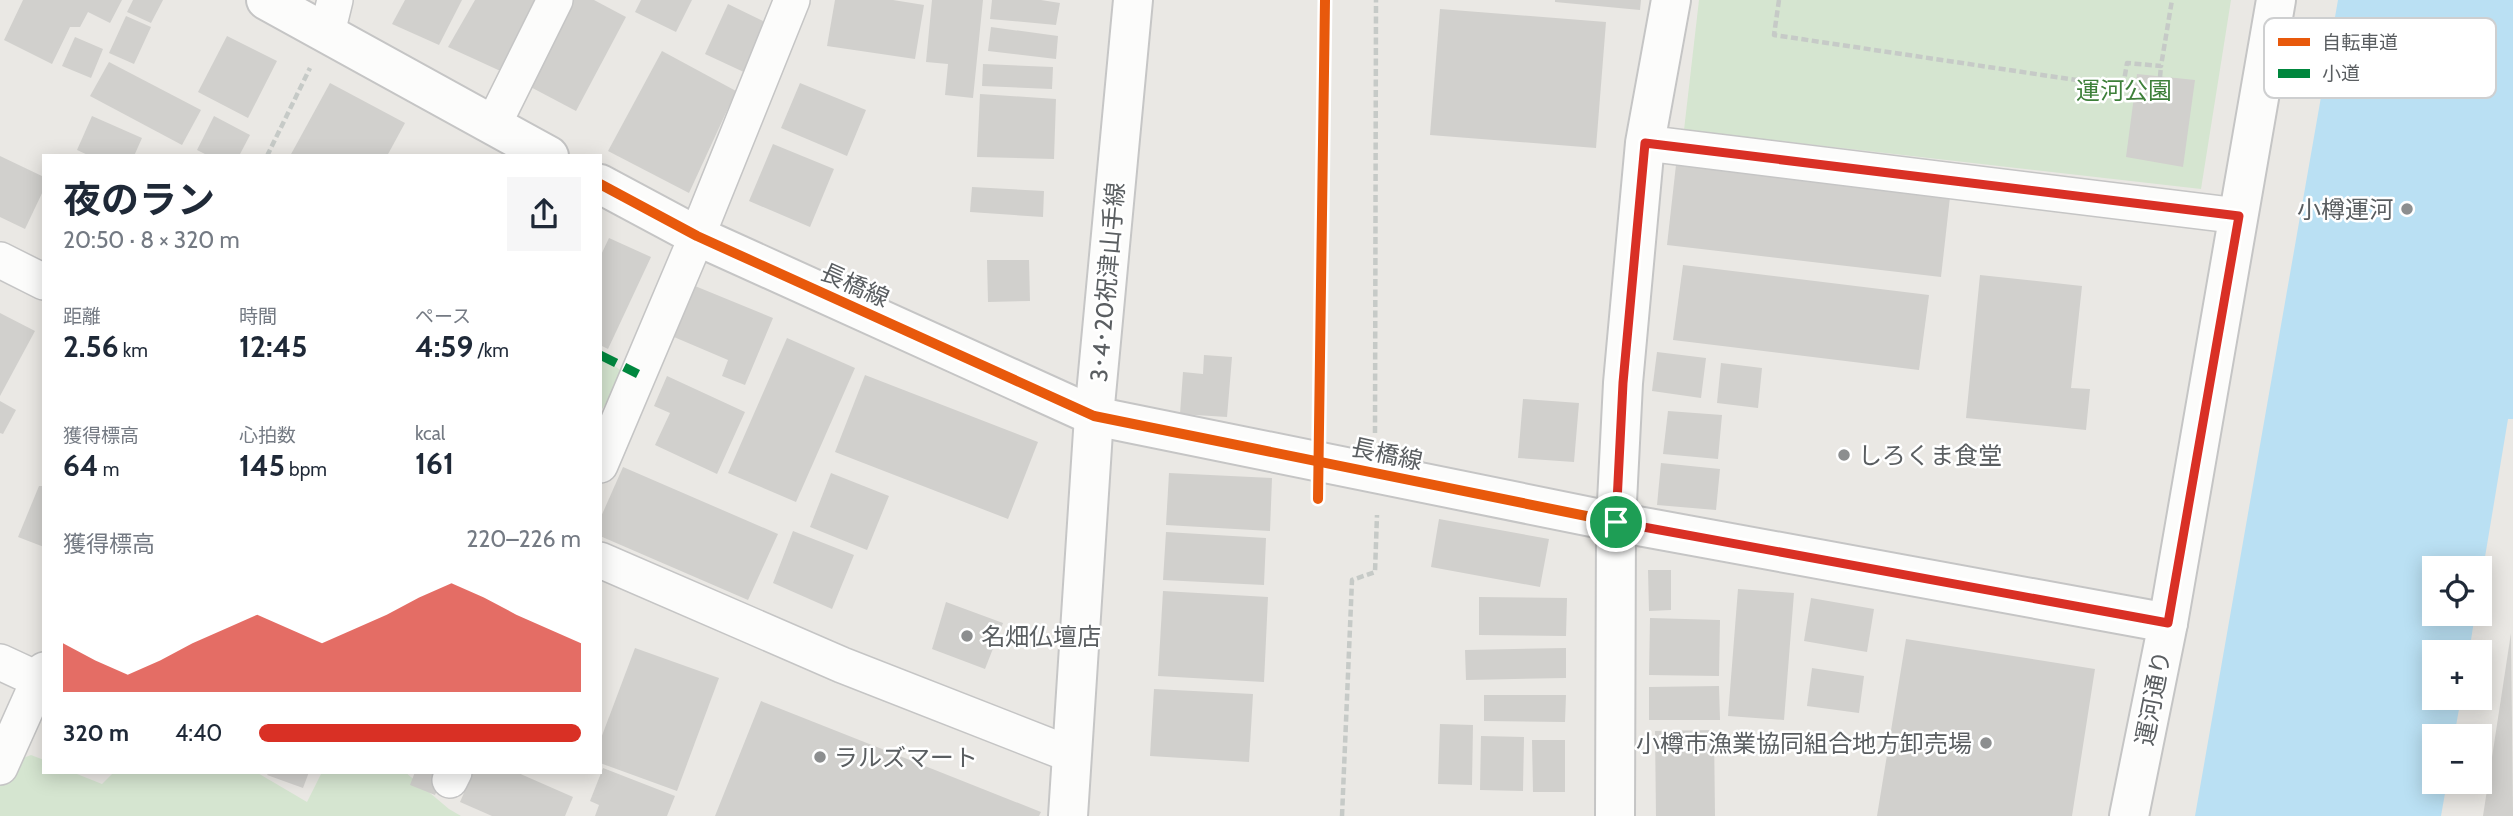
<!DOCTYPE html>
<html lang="ja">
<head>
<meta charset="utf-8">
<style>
	body { margin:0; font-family:Cabin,"Noto Sans JP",sans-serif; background:#f6f6f7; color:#1f2937; height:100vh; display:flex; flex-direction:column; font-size:26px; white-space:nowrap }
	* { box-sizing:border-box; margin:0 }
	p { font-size:23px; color:#747a83 }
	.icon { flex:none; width:38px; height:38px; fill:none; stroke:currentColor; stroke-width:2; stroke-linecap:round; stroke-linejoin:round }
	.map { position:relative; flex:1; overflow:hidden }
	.sheet { position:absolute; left:42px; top:154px; width:560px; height:620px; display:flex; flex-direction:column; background:#fff; border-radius:0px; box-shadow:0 4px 18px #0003 }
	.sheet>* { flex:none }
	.buttons { position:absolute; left:2422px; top:556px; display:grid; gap:14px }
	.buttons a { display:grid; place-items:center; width:70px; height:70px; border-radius:0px; background:#fff; box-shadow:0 4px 18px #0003; font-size:35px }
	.pin { position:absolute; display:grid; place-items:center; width:60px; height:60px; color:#fff; margin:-30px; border:4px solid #fff; border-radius:50%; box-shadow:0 2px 7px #0007 }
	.round { display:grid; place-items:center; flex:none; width:74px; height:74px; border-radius:0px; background:#f6f6f7 }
	.headline { display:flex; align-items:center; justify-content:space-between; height:119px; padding:0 21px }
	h1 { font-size:38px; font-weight:700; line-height:52px }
	.stats { display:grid; grid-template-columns:repeat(3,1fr); gap:10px; height:119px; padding:7px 21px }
	.stats div { display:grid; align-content:center }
	.stats b { font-size:30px; font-weight:700 }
	.stats small { font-size:19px; font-weight:400 }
	.stats p { font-size:19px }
	.chart { height:196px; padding:14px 21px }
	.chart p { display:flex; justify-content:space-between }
	.chart svg { width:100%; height:126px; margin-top:7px; fill:#d93025; opacity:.7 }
	ul { padding:0 21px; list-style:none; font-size:23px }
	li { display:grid; grid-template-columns:112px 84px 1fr; align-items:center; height:52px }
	li i { height:18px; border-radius:9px; background:#d93025 }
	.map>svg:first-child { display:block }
</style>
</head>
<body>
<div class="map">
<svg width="2513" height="816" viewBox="0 0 2513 816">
	<rect width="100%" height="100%" fill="#eae8e4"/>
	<g fill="#d5e5d0">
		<polygon points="1699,0 2231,0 2201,189 1684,130"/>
		<polygon points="600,356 626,374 600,412"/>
		<polygon points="31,755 44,760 44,772 72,772 102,784 114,772 256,772 307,802 322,772 405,772 449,809 461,816 0,816 0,767"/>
	</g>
	<polygon fill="#bae0f3" points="2338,0 2513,0 2513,419 2508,419 2480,587 2480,569 2434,569 2434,614 2475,614 2469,653 2434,653 2434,698 2461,698 2454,737 2434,737 2434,782 2447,782 2441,816 2195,816"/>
	<g fill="#d1d0cd">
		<polygon points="23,0 122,0 110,23 88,12 80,27 70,27 52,64 4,40"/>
		<polygon points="133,0 163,0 151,23 127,12"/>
		<polygon points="405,0 462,0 439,45 392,24"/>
		<polygon points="475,0 545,0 507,74 448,47"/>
		<polygon points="566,0 594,0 626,17 576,111 523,83"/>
		<polygon points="641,0 692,0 676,32 635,12"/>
		<polygon points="835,0 893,0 924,5 915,59 827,46"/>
		<polygon points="932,0 983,0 973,98 945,95 948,64 926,62"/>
		<polygon points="992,0 1041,0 1060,3 1056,25 990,19"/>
		<polygon points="1555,0 1641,0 1640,10 1555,2"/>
		<polygon points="728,4 771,25 748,74 705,54"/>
		<polygon points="1440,9 1606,22 1596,148 1430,135"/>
		<polygon points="126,16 151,27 134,64 109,53"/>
		<polygon points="991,27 1058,36 1056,59 988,51"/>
		<polygon points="227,36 277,61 248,118 198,92"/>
		<polygon points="75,37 103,49 91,78 62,66"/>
		<polygon points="662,51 736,91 689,193 608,151"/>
		<polygon points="109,62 201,110 182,145 90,96"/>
		<polygon points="983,64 1053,67 1052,89 982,86"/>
		<polygon points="2137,74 2195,80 2183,167 2126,157"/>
		<polygon points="330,83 405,123 387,156 290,156"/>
		<polygon points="800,83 866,110 847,156 781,128"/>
		<polygon points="980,94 1056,99 1054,159 977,157"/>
		<polygon points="92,116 142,138 134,156 90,156 77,150"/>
		<polygon points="214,116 250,135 239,156 209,156 197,150"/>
		<polygon points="773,144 834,169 810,227 749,201"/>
		<polygon points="0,156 44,177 44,189 25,229 0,217"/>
		<polygon points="1676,165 1950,197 1941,277 1667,245"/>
		<polygon points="972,187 1044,191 1043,217 970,212"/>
		<polygon points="609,238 651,257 608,349 600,345 600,257"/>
		<polygon points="987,260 1029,260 1030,301 988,302"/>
		<polygon points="1683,265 1929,295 1919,370 1673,340"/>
		<polygon points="1980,275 2082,286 2071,388 2090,389 2086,430 1966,418"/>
		<polygon points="695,286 773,318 745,385 722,376 728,360 674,337"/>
		<polygon points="0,313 35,331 0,396"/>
		<polygon points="787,338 855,368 796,502 728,473"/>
		<polygon points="1657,352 1706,358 1701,398 1652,391"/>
		<polygon points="1204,355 1232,357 1227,417 1180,414 1183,372 1203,374"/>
		<polygon points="1721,363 1762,368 1758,408 1717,403"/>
		<polygon points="865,375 1038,442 1008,519 835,452"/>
		<polygon points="667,376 745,412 717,474 655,445 670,413 654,406"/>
		<polygon points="1523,399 1579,403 1574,462 1518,458"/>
		<polygon points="0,401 16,410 3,434 0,433"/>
		<polygon points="1668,411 1722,415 1718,459 1663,454"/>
		<polygon points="1661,463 1720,469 1716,510 1657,505"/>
		<polygon points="623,467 778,534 748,600 600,536 600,519"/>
		<polygon points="831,473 889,496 867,550 810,527"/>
		<polygon points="1169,473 1272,478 1270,531 1166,525"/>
		<polygon points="39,486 44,486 44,547 18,537"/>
		<polygon points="1439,519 1549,539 1540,587 1431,567"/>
		<polygon points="793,531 854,555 832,609 773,583"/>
		<polygon points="1166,532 1266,538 1264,585 1163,580"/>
		<polygon points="1648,570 1671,570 1671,610 1649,611"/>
		<polygon points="1738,589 1794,593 1784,720 1728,716"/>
		<polygon points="1163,591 1268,597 1264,682 1158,676"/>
		<polygon points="1479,597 1567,598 1566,636 1479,635"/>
		<polygon points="1811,598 1874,609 1867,652 1804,641"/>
		<polygon points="946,602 1003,623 985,669 932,649"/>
		<polygon points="1650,618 1720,620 1719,676 1649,675"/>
		<polygon points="2511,633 2513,816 2483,816"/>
		<polygon points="1906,639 2095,669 2072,816 1877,816"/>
		<polygon points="635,648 719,678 677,791 600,763 600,741"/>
		<polygon points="1566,648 1566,678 1466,680 1465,650"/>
		<polygon points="1812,668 1864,676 1859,713 1807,706"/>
		<polygon points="1719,686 1720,720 1649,720 1649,687"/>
		<polygon points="1154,689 1253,694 1249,762 1150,756"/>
		<polygon points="1484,695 1566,695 1565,722 1484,721"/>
		<polygon points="761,701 1041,812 1039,816 715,816"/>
		<polygon points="1440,724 1473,725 1472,785 1438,784"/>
		<polygon points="1714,730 1715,816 1656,816 1655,731"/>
		<polygon points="1481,736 1524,737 1523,791 1480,790"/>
		<polygon points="1532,740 1565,740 1565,792 1533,792"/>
		<polygon points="603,768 675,796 667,816 595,816 599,805 590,801"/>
		<polygon points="269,772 309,772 303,788 267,775"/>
		<polygon points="415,772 445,772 435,795 410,785"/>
		<polygon points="473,772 516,772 573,797 565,816 492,816 460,802"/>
	</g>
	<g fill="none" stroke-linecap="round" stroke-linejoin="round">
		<g stroke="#c5c5c5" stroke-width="38">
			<g id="minor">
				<polyline points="327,33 335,0"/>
				<polyline points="493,125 555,0"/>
				<polyline points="1645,143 2239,216"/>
				<polyline points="0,260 44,282"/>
				<polyline points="600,465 697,236 792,0"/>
				<polyline points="600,560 842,665 1072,755"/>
				<polyline points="0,662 39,680 44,670"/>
				<polyline points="0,767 39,680"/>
				<polyline points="450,780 454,772"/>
			</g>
		</g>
		<g stroke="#c5c5c5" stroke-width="42">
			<g id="tertiary">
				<polyline points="266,0 549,156"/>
				<polyline points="600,184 697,236 1094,416 1616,522 2168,623"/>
				<polyline points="1615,816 1616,522 1623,383 1645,143 1671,0"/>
				<polyline points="2129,816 2168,623 2276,0"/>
			</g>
		</g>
		<g stroke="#c6c6c6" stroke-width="42">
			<polyline id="secondary" points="1068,816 1094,416 1133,0"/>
		</g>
		<g stroke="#c6cac7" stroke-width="4.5" stroke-dasharray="7 3.5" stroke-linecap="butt">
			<polyline points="1779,0 1774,35 2123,87 2127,63 2161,66 2172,0"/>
			<polyline points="2160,77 2161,66"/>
			<polyline points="267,156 310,68"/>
			<polyline points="1375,433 1376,0"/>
			<polyline points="1342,816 1352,580 1375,572 1377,515"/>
		</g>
		<use href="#minor" stroke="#fcfcfb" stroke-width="35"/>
		<use href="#tertiary" stroke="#fcfcfb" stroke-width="38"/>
		<use href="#secondary" stroke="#fcfcfb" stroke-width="38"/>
		<polyline stroke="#00873e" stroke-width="9" stroke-dasharray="18 9" stroke-linecap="butt" points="600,355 638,374"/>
		<g stroke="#fff" stroke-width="15">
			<g id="cycleway">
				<polyline points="600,184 697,236 1094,416 1616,522 2168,623"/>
				<polyline points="1318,499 1325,0"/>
			</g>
		</g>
		<use href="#cycleway" stroke="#e8590c" stroke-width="10"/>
	</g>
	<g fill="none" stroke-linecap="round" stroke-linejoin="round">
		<g stroke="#fff" stroke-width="14">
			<polygon id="route" points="1645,143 2239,216 2168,623 1616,522 1623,383"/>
		</g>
		<use href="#route" stroke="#d93025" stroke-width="9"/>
	</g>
	<g fill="#8c8e8f" stroke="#fff" stroke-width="2.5">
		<circle cx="2407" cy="209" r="7"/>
		<circle cx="1844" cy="455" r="7"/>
		<circle cx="967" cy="636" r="7"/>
		<circle cx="1986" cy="743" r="7"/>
		<circle cx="820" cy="757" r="7"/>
	</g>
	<g text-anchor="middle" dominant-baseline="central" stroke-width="5" stroke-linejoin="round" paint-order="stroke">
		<g font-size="24" fill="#3e803a" stroke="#fff">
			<text x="2124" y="90">運河公園</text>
		</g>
		<g font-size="24" fill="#5a5e61" stroke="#fff" text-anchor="start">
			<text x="2393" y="209" text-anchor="end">小樽運河</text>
			<text x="1858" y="455">しろくま食堂</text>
			<text x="981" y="636">名畑仏壇店</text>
			<text x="1972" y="743" text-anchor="end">小樽市漁業協同組合地方卸売場</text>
			<text x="834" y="757">ラルズマート</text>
		</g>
		<g font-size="24" fill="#5a5e61" stroke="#fff">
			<text transform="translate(1107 282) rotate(-85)">3･4･20祝津山手線</text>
			<text transform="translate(855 285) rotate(24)">長橋線</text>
			<text transform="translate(1387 454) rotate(12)">長橋線</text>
			<text transform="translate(2153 698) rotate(-79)">運河通り</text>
		</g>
	</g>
	<rect x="2264" y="18" width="232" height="80" rx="10" fill="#fff" stroke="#cecfd0" stroke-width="2"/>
	<rect x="2278" y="38" width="32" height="8" fill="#e8590c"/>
	<rect x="2278" y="69" width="32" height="9" fill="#00873e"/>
	<g font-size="19" fill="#5a5e61">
		<text x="2322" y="49">自転車道</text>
		<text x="2322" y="80">小道</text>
	</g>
</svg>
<div class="buttons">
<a><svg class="icon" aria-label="locate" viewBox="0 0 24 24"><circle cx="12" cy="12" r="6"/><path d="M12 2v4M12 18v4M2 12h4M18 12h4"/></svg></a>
<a>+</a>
<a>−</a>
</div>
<div class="pin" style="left:1616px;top:522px;background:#1e9e55"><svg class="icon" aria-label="arrive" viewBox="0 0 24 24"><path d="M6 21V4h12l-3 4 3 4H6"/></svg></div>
<section class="sheet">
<div class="headline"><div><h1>夜のラン</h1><p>20:50 · 8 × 320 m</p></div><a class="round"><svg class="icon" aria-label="share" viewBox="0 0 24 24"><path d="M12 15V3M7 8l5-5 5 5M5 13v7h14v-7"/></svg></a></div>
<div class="stats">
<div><p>距離</p><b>2.56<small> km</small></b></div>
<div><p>時間</p><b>12:45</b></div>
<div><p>ペース</p><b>4:59<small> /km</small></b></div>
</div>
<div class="stats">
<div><p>獲得標高</p><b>64<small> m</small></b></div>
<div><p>心拍数</p><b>145<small> bpm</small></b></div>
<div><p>kcal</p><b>161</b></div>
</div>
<div class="chart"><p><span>獲得標高</span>220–226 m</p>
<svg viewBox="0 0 160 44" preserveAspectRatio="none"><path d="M0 44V27L10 33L20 38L30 33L40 27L50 22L60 17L70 22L80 27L90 22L100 17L110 11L120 6L130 11L140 17L150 22L160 27V44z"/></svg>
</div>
<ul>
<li><b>320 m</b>4:40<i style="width:100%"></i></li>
</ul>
</section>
</div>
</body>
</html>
